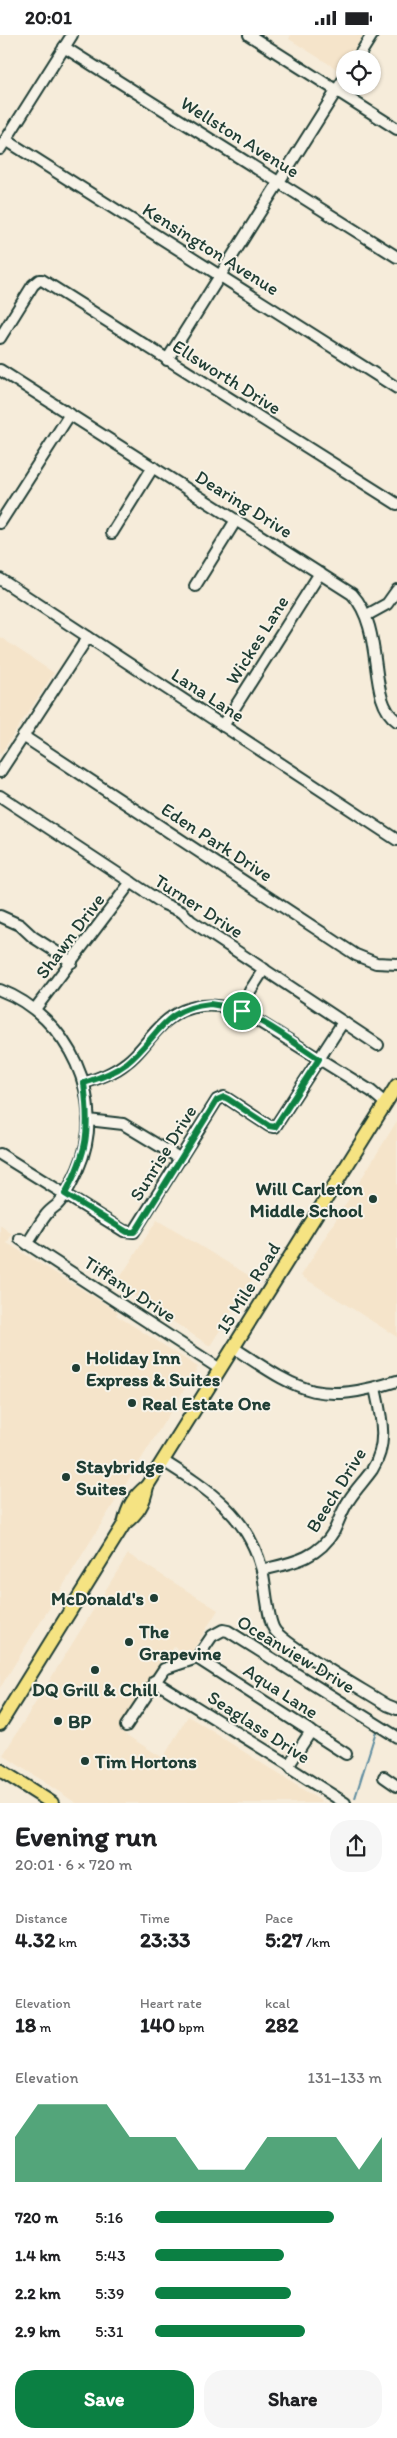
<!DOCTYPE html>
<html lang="en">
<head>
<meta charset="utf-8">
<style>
	body { margin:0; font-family:Itim,sans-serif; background:#f6f6f6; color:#202124; height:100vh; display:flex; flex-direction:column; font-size:19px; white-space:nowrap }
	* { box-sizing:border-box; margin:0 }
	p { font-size:16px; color:#757577 }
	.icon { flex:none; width:28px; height:28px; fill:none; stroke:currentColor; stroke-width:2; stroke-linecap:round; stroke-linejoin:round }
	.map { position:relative; height:1768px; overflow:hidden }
	.panel { display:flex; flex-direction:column; background:#fff; flex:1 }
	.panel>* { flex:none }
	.tools { position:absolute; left:336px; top:15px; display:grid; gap:10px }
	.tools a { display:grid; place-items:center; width:45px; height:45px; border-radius:50%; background:#fff; box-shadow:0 1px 4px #0004; font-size:25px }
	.pin { position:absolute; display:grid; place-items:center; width:42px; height:42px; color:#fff; margin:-21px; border:2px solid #fff; border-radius:50%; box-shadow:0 1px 5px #0007 }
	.round { display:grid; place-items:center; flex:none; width:52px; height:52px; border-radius:20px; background:#f6f6f6 }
	.head { display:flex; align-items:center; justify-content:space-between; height:85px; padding:0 15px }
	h1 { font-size:28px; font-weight:700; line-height:38px }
	.stats { display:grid; grid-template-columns:repeat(3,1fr); gap:8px; height:85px; padding:5px 15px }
	.stats div { display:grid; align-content:center }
	.stats b { font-size:21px; font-weight:700 }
	.stats small { font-size:14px; font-weight:400 }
	.stats p { font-size:14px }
	.chart { height:140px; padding:10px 15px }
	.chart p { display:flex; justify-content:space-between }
	.chart svg { width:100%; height:90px; margin-top:5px; fill:#0b8043; opacity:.7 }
	.action { display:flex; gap:10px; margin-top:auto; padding:10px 15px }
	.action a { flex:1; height:58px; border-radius:20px; background:#0b8043; color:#fff; font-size:20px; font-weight:700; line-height:58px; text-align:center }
	.action a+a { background:#f6f6f6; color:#202124 }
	ul { padding:0 15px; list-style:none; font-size:16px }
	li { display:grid; grid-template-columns:80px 60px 1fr; align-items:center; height:38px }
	li i { height:12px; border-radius:6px; background:#0b8043 }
	.status { display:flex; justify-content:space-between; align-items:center; height:35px; padding:0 25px; background:#fff; direction:ltr }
	.status svg { height:14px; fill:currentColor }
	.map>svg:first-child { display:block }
</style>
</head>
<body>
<div class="status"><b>20:01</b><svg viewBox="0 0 49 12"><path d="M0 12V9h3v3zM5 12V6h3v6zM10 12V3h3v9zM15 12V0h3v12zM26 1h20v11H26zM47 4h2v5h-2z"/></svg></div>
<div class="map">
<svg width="397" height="1768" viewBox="0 0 397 1768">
	<rect width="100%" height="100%" fill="#f6ecda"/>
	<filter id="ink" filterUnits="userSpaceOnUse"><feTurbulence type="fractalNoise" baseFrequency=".02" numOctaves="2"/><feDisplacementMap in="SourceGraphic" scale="10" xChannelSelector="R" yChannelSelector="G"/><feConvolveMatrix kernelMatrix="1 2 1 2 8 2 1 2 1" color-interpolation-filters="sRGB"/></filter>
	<g filter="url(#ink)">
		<g fill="#f5e4ca">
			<polygon points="291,0 364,0 348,24 345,24 345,29 340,36 289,4"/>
			<polygon points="0,602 54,638 0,720"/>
			<polygon points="397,1086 397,1302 301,1241"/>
			<polygon points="157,1185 253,1243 210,1311 116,1249"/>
			<polygon points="0,1190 12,1199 7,1208 118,1277 116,1280 198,1332 0,1653"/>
			<polygon points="128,1519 218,1575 189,1621 174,1612 120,1696 163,1723 188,1681 324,1768 76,1768 3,1720"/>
		</g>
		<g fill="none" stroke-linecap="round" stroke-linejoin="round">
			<polyline stroke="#5f8da0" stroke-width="2" points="355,1763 376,1696"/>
			<g stroke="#1f3d34" stroke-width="14">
				<g id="minor">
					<polyline points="249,0 397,94"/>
					<polyline points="64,12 397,222"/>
					<polyline points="357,24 372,0"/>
					<polyline points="6,105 397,353"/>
					<polyline points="0,114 72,0"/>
					<polyline points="0,303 33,250 39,245 42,245 397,469"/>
					<polyline points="167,325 345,42"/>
					<path d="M 0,335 L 352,559 C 386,596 366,665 397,686"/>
					<polyline points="0,488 70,379"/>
					<polyline points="112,498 153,432"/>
					<polyline points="0,544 397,805"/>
					<polyline points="195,551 236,485"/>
					<polyline points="367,580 387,569 397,555"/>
					<polyline points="223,691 320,538"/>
					<polyline points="23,701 356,920 376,928 397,929"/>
					<polyline points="0,737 88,602"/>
					<polyline points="0,761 164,869 182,877 191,886 378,1010"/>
					<polyline points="0,881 20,890 33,902 72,927"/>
					<path d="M 0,955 C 68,981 109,1065 78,1134 C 73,1145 66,1161 57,1170 C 53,1173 49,1176 46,1180 C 39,1189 34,1199 27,1209"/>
					<polyline points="35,974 131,847"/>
					<polyline points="241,976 250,956 264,934"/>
					<path d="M 84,1048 C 99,1043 114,1038 126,1028 C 139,1019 147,1005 158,994 C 183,966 218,965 250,981 L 371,1056 L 385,1068"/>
					<polyline points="88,1085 123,1089 181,1124"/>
					<polyline points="0,1119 124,1196 134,1197 217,1065 224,1062 228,1064 269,1091 275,1092 343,987"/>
					<polyline points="20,1204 220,1334"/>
					<path d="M 234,1313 C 300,1356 317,1371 397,1346"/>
					<path d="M 163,1426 C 208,1454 248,1480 262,1535 C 266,1550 267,1582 274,1594 C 282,1609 367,1657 387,1670 L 397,1674"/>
					<path d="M 262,1535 C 291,1528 318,1524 334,1496 C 339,1486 342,1475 349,1465 C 356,1454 365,1445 372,1435 C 389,1408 381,1381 375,1353"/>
					<polyline points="197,1623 346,1719"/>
					<polyline points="154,1646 289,1730 293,1735 345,1768"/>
					<polyline points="126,1691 164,1634 197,1623 212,1601 223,1595 228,1596 397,1702"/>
					<polyline points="289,1730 311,1696"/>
					<polyline points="384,1742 397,1751"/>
				</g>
			</g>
			<g stroke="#1f3d34" stroke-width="16">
				<g id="major">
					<path d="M 124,1489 C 138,1478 144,1469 147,1451 L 397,1050"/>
					<path d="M 0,1689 L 124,1489 C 128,1472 133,1462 147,1451"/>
					<polyline points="0,1735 52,1768"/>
				</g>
			</g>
			<use href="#minor" stroke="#f7f3e8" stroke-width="10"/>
			<use href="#major" stroke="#f5e382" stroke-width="12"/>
		</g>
	</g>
	<g fill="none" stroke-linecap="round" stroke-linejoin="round" filter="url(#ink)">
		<g stroke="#fff" stroke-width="10">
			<path id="route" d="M 210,969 C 251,973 286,1003 319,1024 L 275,1092 L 269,1091 L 228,1064 L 224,1062 L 217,1065 L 137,1194 L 134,1197 L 127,1197 L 65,1159 C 88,1116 90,1096 84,1048 C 100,1043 114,1038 127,1028 C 159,1002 161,974 210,969 Z"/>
		</g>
		<use href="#route" stroke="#0b8043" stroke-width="6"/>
	</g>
	<g fill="#1f3d34" stroke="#f7f3e8" stroke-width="2">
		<circle cx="373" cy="1164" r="5"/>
		<circle cx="76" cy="1333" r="5"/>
		<circle cx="132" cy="1368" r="5"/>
		<circle cx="66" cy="1442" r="5"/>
		<circle cx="154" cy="1563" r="5"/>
		<circle cx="129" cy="1607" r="5"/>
		<circle cx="95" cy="1635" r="5"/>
		<circle cx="58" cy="1686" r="5"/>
		<circle cx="85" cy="1726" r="5"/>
	</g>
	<g text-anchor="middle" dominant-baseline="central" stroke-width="4" stroke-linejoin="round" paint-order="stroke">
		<g font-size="19" fill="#1f3d34" stroke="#f7f3e8">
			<text transform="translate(240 102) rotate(32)">Wellston Avenue</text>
			<text transform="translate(211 214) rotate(32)">Kensington Avenue</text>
			<text transform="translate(227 342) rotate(32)">Ellsworth Drive</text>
			<text transform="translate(244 469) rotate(32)">Dearing Drive</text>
			<text transform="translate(257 605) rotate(-58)">Wickes Lane</text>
			<text transform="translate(208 660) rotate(33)">Lana Lane</text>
			<text transform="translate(217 807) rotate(33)">Eden Park Drive</text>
			<text transform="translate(199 871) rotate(33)">Turner Drive</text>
			<text transform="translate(70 901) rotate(-53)">Shawn Drive</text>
			<text transform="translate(163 1118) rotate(-58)">Sunrise Drive</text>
			<text transform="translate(248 1253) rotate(-58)">15 Mile Road</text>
			<text transform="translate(130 1254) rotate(33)">Tiffany Drive</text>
			<text transform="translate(336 1455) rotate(-58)">Beech Drive</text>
			<text transform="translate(296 1619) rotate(31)">Oceanview Drive</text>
			<text transform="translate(281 1656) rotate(33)">Aqua Lane</text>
			<text transform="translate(259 1692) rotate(33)">Seaglass Drive</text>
		</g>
		<g font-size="19" font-weight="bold" fill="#1f3d34" stroke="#f7f3e8" text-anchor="start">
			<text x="363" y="1153" text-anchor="end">Will Carleton<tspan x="363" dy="22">Middle School</tspan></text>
			<text x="86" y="1322">Holiday Inn<tspan x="86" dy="22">Express &amp; Suites</tspan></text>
			<text x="142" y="1368">Real Estate One</text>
			<text x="76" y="1431">Staybridge<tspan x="76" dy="22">Suites</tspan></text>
			<text x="144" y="1563" text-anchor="end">McDonald's</text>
			<text x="139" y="1596">The<tspan x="139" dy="22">Grapevine</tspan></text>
			<text x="95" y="1654" text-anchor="middle">DQ Grill &amp; Chill</text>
			<text x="68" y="1686">BP</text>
			<text x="95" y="1726">Tim Hortons</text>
		</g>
	</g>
</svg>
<div class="tools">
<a><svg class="icon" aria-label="locate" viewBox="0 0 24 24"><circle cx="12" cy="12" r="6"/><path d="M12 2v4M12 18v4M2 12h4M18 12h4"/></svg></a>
</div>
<div class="pin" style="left:242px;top:976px;background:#1e9e55"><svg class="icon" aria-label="arrive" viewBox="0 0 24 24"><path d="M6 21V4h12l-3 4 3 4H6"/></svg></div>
</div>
<section class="panel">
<div class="head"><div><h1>Evening run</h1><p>20:01 · 6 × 720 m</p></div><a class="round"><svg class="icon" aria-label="share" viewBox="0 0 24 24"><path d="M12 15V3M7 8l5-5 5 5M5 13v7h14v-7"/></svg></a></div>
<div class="stats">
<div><p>Distance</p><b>4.32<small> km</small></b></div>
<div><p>Time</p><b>23:33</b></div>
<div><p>Pace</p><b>5:27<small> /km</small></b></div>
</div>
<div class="stats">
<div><p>Elevation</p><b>18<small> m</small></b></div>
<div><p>Heart rate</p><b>140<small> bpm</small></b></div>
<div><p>kcal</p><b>282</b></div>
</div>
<div class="chart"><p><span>Elevation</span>131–133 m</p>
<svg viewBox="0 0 160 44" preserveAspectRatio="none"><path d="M0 44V22L10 6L20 6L30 6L40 6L50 22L60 22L70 22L80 38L90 38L100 38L110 22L120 22L130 22L140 22L150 38L160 22V44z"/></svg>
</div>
<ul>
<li><b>720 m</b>5:16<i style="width:79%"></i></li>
<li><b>1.4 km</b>5:43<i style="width:57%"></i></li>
<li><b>2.2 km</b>5:39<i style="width:60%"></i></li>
<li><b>2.9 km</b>5:31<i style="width:66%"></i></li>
</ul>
<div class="action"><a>Save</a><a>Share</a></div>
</section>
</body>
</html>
